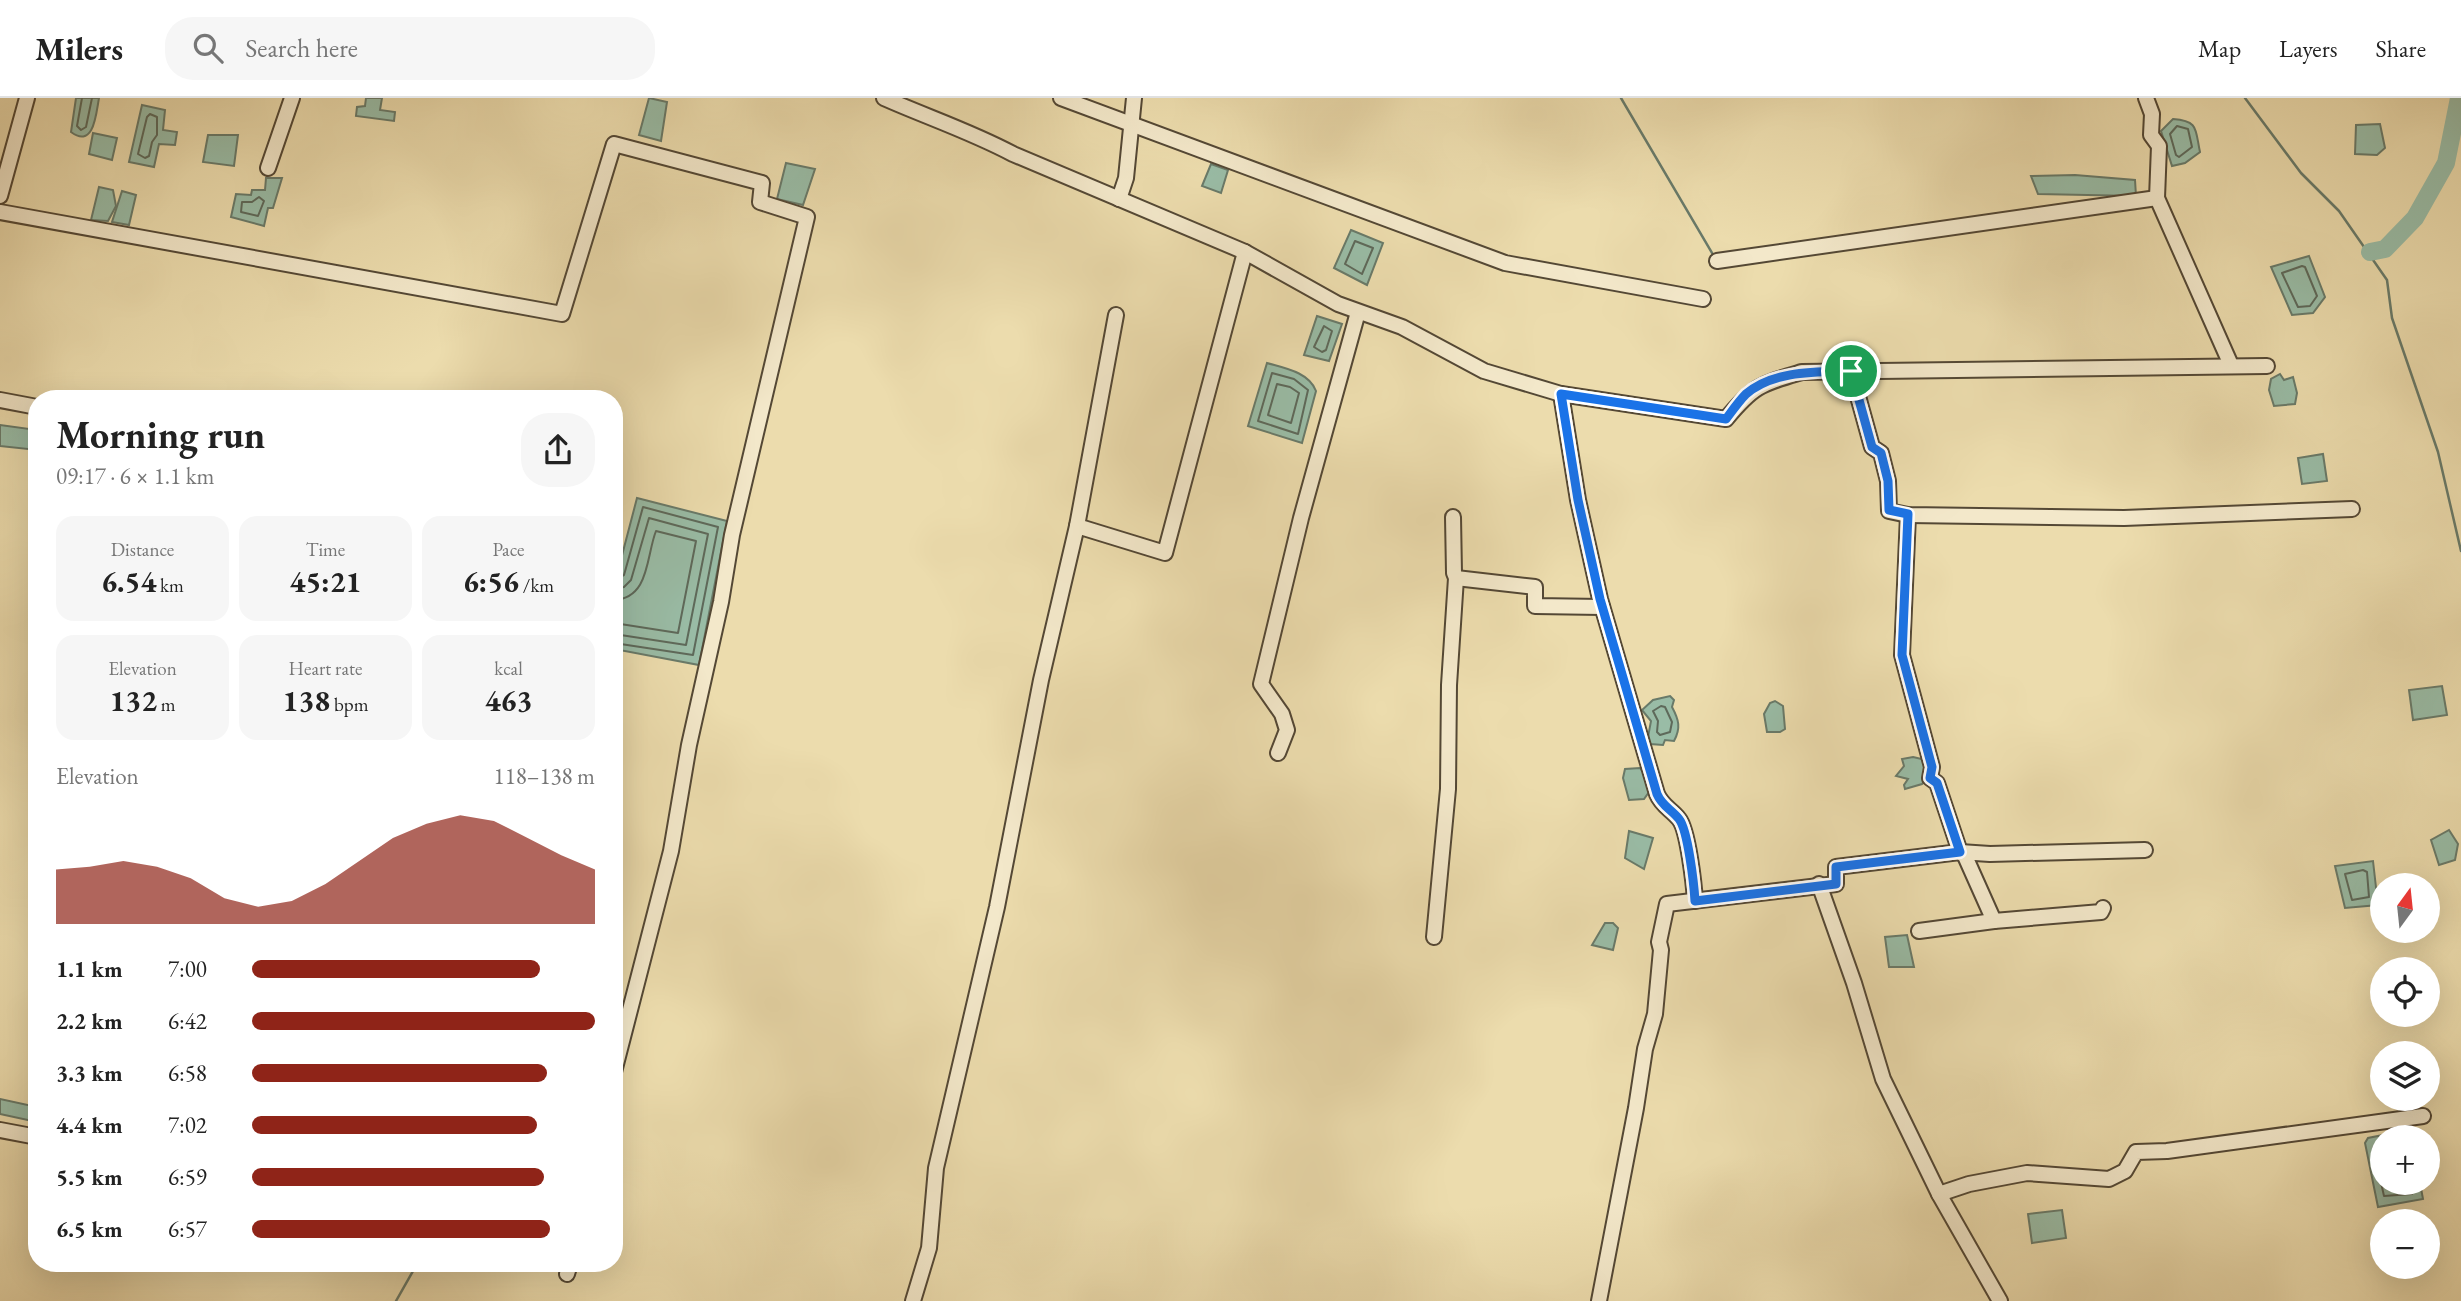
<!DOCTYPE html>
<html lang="en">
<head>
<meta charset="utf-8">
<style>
	body { margin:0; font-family:"EB Garamond",serif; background:#f6f6f6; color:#222; height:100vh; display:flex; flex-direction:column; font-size:26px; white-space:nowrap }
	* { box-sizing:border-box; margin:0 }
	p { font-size:23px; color:#767676 }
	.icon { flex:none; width:38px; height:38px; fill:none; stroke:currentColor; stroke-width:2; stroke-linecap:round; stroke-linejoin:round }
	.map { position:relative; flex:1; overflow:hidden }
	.sheet { position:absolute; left:28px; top:292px; width:595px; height:882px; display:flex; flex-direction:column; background:#fff; border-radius:28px; box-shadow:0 7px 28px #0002 }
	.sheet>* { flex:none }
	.needle { width:46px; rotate:15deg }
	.controls { position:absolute; left:2370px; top:775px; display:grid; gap:14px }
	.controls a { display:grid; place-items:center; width:70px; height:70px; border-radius:50%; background:#fff; box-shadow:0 7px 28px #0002; font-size:35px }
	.pin { position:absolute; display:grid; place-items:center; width:60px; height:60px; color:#fff; margin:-30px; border:4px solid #fff; border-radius:50%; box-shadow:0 2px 7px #0007 }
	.round { display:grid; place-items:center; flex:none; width:74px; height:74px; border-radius:28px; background:#f6f6f6 }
	.head { display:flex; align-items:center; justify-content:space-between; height:119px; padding:0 28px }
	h1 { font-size:38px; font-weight:700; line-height:52px }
	.stats { display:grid; grid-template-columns:repeat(3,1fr); gap:10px; height:119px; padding:7px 28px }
	.stats div { display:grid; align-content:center; border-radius:18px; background:#f6f6f6; text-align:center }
	.stats b { font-size:30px; font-weight:700 }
	.stats small { font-size:19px; font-weight:400 }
	.stats p { font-size:19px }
	.chart { height:196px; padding:14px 28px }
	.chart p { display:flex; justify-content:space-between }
	.chart svg { width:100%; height:126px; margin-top:7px; fill:#8f2418; opacity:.7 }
	ul { padding:0 28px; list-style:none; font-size:23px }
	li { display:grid; grid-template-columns:112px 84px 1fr; align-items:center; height:52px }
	li i { height:18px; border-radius:9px; background:#8f2418 }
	header { display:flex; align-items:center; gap:42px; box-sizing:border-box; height:98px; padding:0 35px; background:#fff; border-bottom:2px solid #e0e0e0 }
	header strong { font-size:33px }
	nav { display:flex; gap:38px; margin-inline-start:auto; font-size:24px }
	.search { width:490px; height:63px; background:#f6f6f6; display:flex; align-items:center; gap:18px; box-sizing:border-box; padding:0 24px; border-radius:28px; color:#767676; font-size:26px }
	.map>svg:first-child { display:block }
</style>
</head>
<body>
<header>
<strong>Milers</strong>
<div class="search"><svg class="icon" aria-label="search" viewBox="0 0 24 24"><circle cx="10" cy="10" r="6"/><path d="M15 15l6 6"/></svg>Search here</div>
<nav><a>Map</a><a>Layers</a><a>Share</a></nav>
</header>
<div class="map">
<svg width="2461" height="1203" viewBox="0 0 2461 1203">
	<rect width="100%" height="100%" fill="#ecdcad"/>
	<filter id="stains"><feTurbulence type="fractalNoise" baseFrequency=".00286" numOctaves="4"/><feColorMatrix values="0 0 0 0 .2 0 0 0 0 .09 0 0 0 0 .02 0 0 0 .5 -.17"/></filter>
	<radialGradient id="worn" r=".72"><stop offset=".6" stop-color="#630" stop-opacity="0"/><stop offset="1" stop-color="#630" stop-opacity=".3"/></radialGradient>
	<g fill="#99bca6" stroke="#697a69" stroke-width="2">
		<path d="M 76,0 L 99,0 C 96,16 94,51 71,34 Z"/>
		<polygon points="366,0 382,0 380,12 395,14 394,23 356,18 357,9 365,8"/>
		<polygon points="649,0 667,4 661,43 639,37"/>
		<polygon points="142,7 165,12 163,32 177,34 175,47 159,46 154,69 129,64"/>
		<path d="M 2173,21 C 2199,23 2195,31 2200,54 L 2185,65 L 2172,68 L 2161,33 Z"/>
		<polygon points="2380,26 2385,50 2377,57 2355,56 2356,27"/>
		<polygon points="93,35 117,40 112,62 89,56"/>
		<polygon points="208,37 238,37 234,68 203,64"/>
		<polygon points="786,65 815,71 803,107 777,101"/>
		<polygon points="1211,66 1228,72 1221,95 1202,88"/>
		<polygon points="2075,77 2135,82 2136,98 2038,96 2031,78"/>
		<polygon points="266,80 282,80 273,110 268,110 264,128 231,119 236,96 251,97 252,92 265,92"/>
		<polygon points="99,89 113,92 116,108 108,123 91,122"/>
		<polygon points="122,93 136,97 129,127 112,124"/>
		<polygon points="1351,132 1383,145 1367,187 1334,170"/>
		<polygon points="2309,158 2325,199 2313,215 2292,217 2271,169"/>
		<polygon points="1317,218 1342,226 1329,263 1304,257"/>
		<path d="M 1267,265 C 1284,270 1309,274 1316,293 L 1302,345 L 1248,328 Z"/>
		<polygon points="2280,276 2284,282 2293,279 2297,295 2295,306 2274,308 2269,292 2271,281"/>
		<polygon points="0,327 37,332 37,352 0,348"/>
		<polygon points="2323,356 2327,383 2302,386 2298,360"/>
		<polygon points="637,400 727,423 699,567 614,551 614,488"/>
		<polygon points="2442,588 2447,617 2413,622 2409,592"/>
		<path d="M 1670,598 L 1674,602 L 1672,609 C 1679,622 1681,630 1674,643 L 1665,642 L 1663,647 L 1650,646 L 1648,639 L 1651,623 L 1642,612 L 1653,602 Z"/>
		<polygon points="1775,603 1783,608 1785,631 1780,634 1767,634 1764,616 1770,605"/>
		<polygon points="1913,659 1926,662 1927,681 1922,686 1905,691 1904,687 1908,681 1896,678 1904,668 1902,661"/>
		<polygon points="1640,670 1643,674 1649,694 1644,701 1629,702 1623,680 1625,671"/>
		<polygon points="2449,732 2458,746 2455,762 2439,767 2431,742"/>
		<polygon points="1629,733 1653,740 1644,771 1625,760"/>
		<polygon points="2373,763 2378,807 2345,810 2335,768"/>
		<polygon points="1605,825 1613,825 1618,830 1613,852 1592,847"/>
		<polygon points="1907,837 1914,869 1889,869 1885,839"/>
		<polygon points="0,1001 37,1009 37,1024 0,1016"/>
		<polygon points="2393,1035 2412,1036 2412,1039 2382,1040 2382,1085 2420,1085 2423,1101 2378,1109 2365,1045 2368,1040"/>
		<polygon points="2062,1112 2066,1140 2032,1145 2028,1116"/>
	</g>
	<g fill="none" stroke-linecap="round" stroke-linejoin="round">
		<g stroke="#5e695a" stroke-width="2">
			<polyline points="82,0 77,28 81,32 86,29 92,0"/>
			<polygon points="150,16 157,19 157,37 152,44 149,58 145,60 138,56 147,19"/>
			<polygon points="2177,28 2188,31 2192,49 2179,59 2176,57 2170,36"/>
			<polygon points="259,99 264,103 258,118 241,114 242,104 252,104"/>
			<polygon points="1355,143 1373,150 1362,176 1345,166"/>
			<polygon points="2302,168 2305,169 2317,198 2310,208 2298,209 2282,175"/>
			<polygon points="1324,228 1332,233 1326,252 1322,254 1314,249"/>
			<polygon points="1272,275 1294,281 1308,292 1298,336 1258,323"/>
			<polygon points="1277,286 1290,289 1299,295 1291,325 1268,317"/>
			<polyline points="614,482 624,477 643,409 718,429 693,557 614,545"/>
			<polyline points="614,491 624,489 631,482 649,420 708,436 686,547 614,536"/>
			<path d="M 614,502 C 650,500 646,458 656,433 L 696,443 L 678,535 L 614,525"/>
			<polygon points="1661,608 1665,609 1672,624 1670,634 1660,637 1657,634 1658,623 1653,613"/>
			<polygon points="2363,772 2367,774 2369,799 2352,802 2345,776"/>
			<polyline points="2382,1044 2373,1049 2384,1098 2412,1096 2413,1085"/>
		</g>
		<g stroke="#697a69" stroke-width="2.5">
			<polyline points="1621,0 1715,160"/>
			<polyline points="2245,0 2301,75 2339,113 2387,182 2392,220 2438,354 2461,453"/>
			<polyline points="396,1203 417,1166"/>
		</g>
		<polyline stroke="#99bca6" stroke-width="18" points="2370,154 2385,151 2415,120 2446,65 2459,0"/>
		<g stroke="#544835" stroke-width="18">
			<g id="minor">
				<path d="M 884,0 C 927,19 972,34 1013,56 L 1245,154 L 1338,206 L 1402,229 L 1484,273 L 1561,296 L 1726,321 C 1754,287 1761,286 1802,274 L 2267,268"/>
				<polyline points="1061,0 1505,165 1703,201"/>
				<polyline points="2146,0 2152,16 2151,37 2159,48 2157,100 2231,267"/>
				<polyline points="268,70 292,0"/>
				<polyline points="0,98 27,0"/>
				<polyline points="1119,101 1126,80 1134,0"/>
				<polyline points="0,114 562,216 614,46 762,85 760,104 807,119 732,437 721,504 689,647 671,753 614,974"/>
				<polyline points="1717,163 2157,100"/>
				<polyline points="1851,273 1872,349 1881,355 1888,383 1889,413 1908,417 2124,420 2352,411"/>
				<path d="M 1561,296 L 1578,402 L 1600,501 L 1657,696 C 1662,708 1671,711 1679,721 C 1688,732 1694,787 1695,803"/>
				<polyline points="0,302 37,309"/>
				<polyline points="1908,417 1902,557 1932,669 1930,680 1937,685 1960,754 1965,758 1994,823 1919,833"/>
				<polyline points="1077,428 1116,217"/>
				<polyline points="1456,480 1535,489 1535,508 1602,509"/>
				<polyline points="1278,655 1287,632 1282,616 1261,586 1301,420 1358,214"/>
				<polyline points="1819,786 1854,885 1883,981 1939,1096 2000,1203"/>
				<polyline points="1994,823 2101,814 2103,810"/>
				<polyline points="1434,839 1448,691 1449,587 1456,480 1454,475 1453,419"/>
				<polyline points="0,1032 37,1039"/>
				<polyline points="1939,1096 1969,1086 2027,1075 2109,1081 2125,1073 2136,1054 2167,1053 2423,1018"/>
				<polyline points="567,1176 570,1166"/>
				<polyline points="913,1203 929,1150 936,1070 997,809 1041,582 1077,428 1165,455 1245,154"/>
				<polyline points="1599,1203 1636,1010 1645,951 1655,916 1661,852 1659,844 1667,806 1836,786 1836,769 1960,754 1990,756 2145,752"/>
			</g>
		</g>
		<use href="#minor" stroke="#f3e8ca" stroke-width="14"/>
	</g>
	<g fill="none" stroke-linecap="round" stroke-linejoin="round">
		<g stroke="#fff" stroke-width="14">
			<path id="route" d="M 1851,273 L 1872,349 L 1881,355 L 1888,383 L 1889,412 L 1908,416 L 1902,557 L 1932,669 L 1930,680 L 1937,685 L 1960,754 L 1836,769 L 1836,786 L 1695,803 C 1694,787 1688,732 1679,721 C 1671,711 1662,708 1657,696 L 1600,501 L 1578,402 L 1561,296 L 1726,321 C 1732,313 1739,303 1746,296 C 1774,272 1817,274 1851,273 Z"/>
		</g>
		<use href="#route" stroke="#1a73e8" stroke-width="9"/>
	</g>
	<rect width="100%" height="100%" filter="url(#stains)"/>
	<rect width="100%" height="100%" fill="url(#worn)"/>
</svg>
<div class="controls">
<a><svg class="needle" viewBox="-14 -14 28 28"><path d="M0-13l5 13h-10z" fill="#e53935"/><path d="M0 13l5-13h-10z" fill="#767676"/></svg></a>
<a><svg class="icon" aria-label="locate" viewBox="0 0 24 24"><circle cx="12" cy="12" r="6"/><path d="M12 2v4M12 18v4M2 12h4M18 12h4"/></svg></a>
<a><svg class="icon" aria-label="layers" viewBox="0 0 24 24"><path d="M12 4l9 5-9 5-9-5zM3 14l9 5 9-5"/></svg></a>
<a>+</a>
<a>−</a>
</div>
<div class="pin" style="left:1851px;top:273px;background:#1e9e55"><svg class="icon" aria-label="arrive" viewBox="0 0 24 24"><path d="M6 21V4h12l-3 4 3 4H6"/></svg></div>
<section class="sheet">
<div class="head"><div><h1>Morning run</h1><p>09:17 · 6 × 1.1 km</p></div><a class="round"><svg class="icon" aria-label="share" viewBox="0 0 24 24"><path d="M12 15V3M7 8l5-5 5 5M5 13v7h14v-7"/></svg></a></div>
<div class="stats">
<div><p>Distance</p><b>6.54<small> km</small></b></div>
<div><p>Time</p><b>45:21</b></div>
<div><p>Pace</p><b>6:56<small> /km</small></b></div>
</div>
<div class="stats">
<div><p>Elevation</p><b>132<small> m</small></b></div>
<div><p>Heart rate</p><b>138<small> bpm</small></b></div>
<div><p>kcal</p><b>463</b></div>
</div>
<div class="chart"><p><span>Elevation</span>118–138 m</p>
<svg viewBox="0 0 160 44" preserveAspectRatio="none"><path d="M0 44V25L10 24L20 22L30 24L40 28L50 35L60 38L70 36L80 30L90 22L100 14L110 9L120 6L130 8L140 14L150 20L160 25V44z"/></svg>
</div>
<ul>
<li><b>1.1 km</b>7:00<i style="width:84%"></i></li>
<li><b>2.2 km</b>6:42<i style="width:100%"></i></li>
<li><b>3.3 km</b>6:58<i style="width:86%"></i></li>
<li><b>4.4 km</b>7:02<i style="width:83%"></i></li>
<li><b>5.5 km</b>6:59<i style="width:85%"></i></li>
<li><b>6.5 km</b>6:57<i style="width:87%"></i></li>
</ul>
</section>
</div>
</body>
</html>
